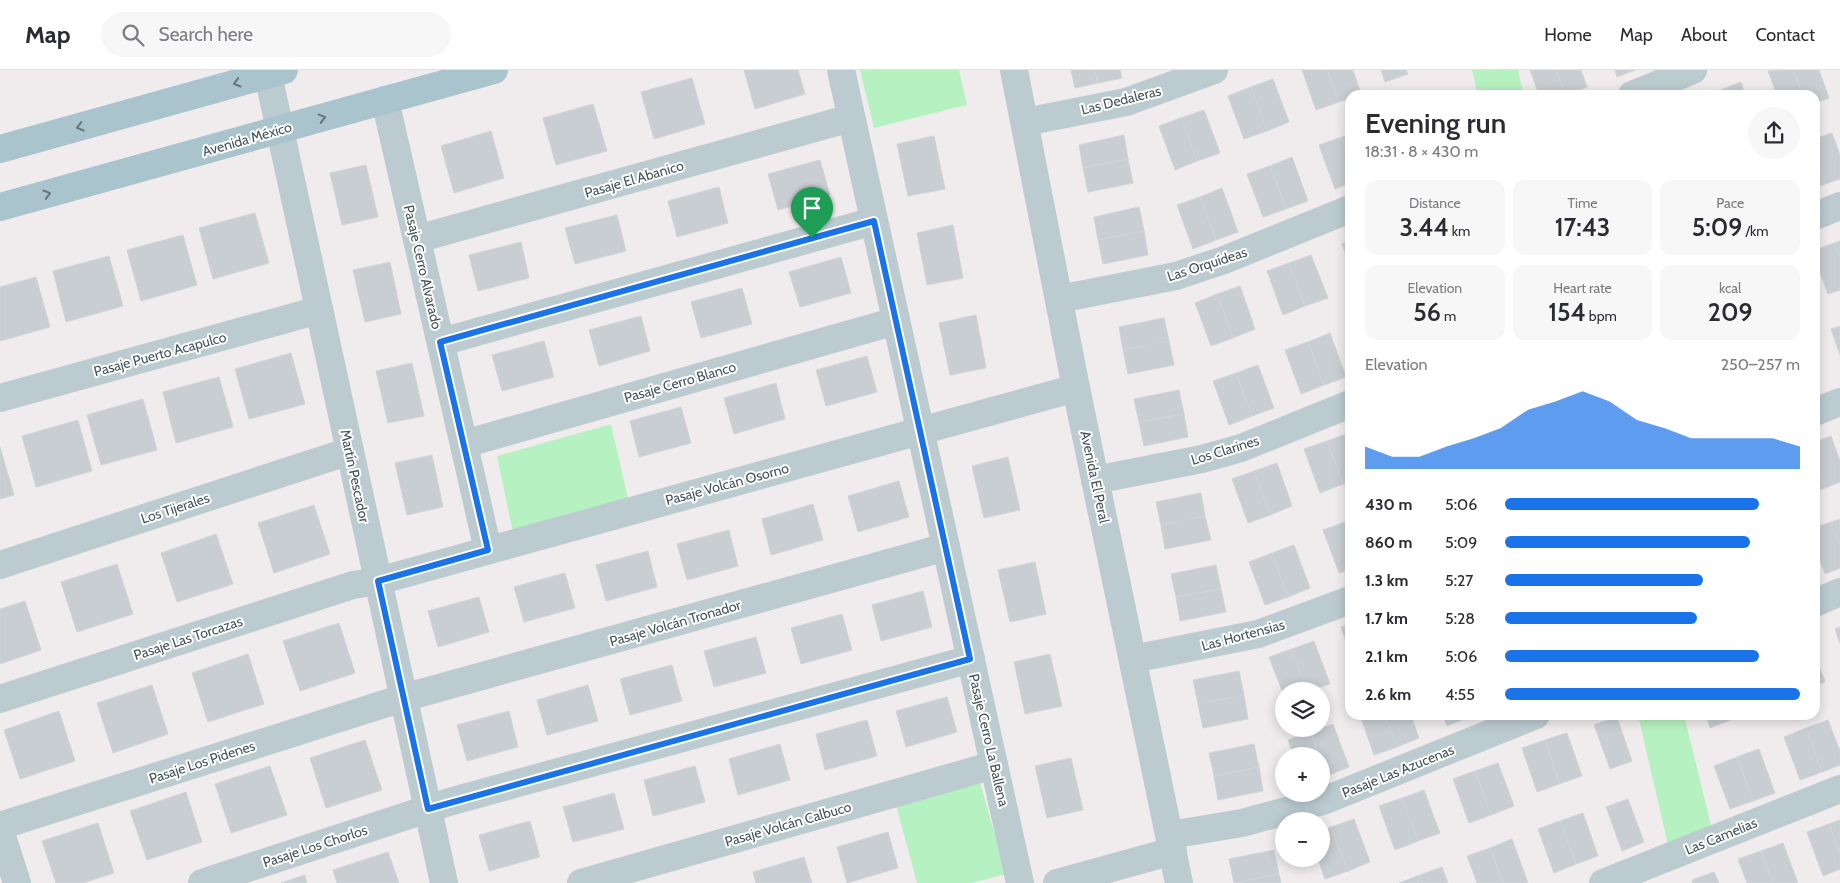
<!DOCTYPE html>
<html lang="en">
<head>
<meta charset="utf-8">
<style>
	body { margin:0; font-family:Cabin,sans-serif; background:#f7f7f7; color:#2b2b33; height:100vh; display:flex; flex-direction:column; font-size:19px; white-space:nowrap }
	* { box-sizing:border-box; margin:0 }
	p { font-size:16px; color:#7c7c81 }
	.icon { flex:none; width:28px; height:28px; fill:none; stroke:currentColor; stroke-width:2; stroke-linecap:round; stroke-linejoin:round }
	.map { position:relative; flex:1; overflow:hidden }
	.details { position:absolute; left:1345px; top:20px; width:475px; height:630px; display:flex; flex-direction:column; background:#fff; border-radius:15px; box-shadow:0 2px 12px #0003 }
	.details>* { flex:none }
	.controls { position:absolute; left:1275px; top:612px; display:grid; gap:10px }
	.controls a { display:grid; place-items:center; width:55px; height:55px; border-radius:50%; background:#fff; box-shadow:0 2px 12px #0003; font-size:25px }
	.pin { position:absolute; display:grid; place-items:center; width:42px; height:42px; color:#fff; margin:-51px -21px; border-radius:50% 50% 50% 0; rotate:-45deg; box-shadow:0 0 5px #0007 }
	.pin .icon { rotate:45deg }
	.round { display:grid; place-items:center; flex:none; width:52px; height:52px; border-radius:26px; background:#f7f7f7 }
	.summary { display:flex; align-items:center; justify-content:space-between; height:85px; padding:0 20px }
	h1 { font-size:28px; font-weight:600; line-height:38px }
	.metrics { display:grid; grid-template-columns:repeat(3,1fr); gap:8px; height:85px; padding:5px 20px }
	.metrics div { display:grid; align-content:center; border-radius:12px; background:#f7f7f7; text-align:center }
	.metrics b { font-size:25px; font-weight:600 }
	.metrics small { font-size:14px; font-weight:400 }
	.metrics p { font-size:14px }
	.chart { height:140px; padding:10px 20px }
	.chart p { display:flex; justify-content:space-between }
	.chart svg { width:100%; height:90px; margin-top:5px; fill:#1a73e8; opacity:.7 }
	ul { padding:0 20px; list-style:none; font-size:16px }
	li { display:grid; grid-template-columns:80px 60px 1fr; align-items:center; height:38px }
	li i { height:12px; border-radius:6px; background:#1a73e8 }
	header { display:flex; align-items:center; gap:30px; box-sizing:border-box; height:70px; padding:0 25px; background:#fff; border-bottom:1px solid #e1e1e2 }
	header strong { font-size:24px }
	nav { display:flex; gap:28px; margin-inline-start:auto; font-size:18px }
	.search { width:350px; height:45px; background:#f7f7f7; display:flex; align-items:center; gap:12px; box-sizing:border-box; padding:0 18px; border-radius:28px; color:#7c7c81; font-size:19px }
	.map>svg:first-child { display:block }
</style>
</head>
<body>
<header>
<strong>Map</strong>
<div class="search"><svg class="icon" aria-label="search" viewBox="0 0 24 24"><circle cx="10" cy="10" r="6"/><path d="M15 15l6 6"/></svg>Search here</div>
<nav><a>Home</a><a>Map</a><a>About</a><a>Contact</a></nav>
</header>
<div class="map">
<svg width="1840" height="813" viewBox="0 0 1840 813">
	<rect width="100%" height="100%" fill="#f0eced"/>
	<g fill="#b6f2c1">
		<polygon points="860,0 959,0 967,35 874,58"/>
		<polygon points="1472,0 1518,0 1524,25 1478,25"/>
		<polygon points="611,354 628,429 513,463 497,386"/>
		<polygon points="1638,645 1684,645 1712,759 1668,775"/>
		<polygon points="980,712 1006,804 972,813 917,813 896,735"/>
	</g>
	<g fill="#c8ced2" stroke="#d0d4d9">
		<polygon points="744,0 798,0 805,24 755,39"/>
		<polygon points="1071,0 1095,0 1098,13 1075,18"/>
		<polygon points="1095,0 1120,0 1122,8 1098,13"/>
		<polygon points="1302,0 1327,0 1339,32 1316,40"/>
		<polygon points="1327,0 1353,0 1361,24 1350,25 1350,28 1339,32"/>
		<polygon points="1381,0 1406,0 1408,4 1385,12"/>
		<polygon points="1530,0 1556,0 1565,25 1539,25"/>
		<polygon points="1556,0 1581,0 1587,17 1565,25"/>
		<polygon points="1615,0 1635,0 1617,7"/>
		<polygon points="1793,0 1803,25 1777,25 1768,1"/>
		<polygon points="1793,0 1819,0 1829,28 1815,33 1815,25 1803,25"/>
		<polygon points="692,8 705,54 654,69 641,22"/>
		<polygon points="1273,9 1289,52 1267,61 1251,17"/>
		<polygon points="1741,12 1745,25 1720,25 1718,21"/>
		<polygon points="1251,17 1267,61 1244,69 1228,26"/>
		<polygon points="593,34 607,81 556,95 543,48"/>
		<polygon points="1204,40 1220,83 1197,91 1181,48"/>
		<polygon points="1181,48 1197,91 1175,100 1159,56"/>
		<polygon points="491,61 504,108 454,123 441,76"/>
		<polygon points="1832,63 1840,85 1840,109 1825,114 1815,86 1815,69"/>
		<polygon points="1350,64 1350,90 1342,67"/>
		<polygon points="1124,65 1128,89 1083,98 1079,75"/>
		<polygon points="934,66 945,119 908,126 897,74"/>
		<polygon points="1342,67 1350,90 1350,113 1335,119 1319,75"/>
		<polygon points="1815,86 1825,114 1815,118"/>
		<polygon points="1292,87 1308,131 1286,139 1270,96"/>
		<polygon points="1128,89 1133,113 1088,122 1083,98"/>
		<polygon points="820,90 830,125 778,140 768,104"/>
		<polygon points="366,95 378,147 342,155 330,103"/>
		<polygon points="1270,96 1286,139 1263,147 1247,104"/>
		<polygon points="719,117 728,153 677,167 668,131"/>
		<polygon points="1222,118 1238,162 1216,170 1200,127"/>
		<polygon points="1200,127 1216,170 1193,179 1177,135"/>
		<polygon points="1139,137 1144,161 1098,170 1094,147"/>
		<polygon points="255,143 269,193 213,209 199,158"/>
		<polygon points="617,145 626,181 575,194 565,158"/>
		<polygon points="953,155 963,208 927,215 917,163"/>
		<polygon points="1144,161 1148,185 1103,194 1098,170"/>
		<polygon points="183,165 197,215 141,231 127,180"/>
		<polygon points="1350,171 1350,195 1342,174"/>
		<polygon points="1840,171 1840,188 1834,173"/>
		<polygon points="521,172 529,208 478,221 469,185"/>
		<polygon points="1834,173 1840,188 1840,220 1828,224 1815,189 1815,180"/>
		<polygon points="1311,185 1328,228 1305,236 1289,193"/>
		<polygon points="109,186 123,236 66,252 53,201"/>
		<polygon points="841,187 851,223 800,237 789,202"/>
		<polygon points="390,192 401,244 365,252 353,200"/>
		<polygon points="1289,193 1305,236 1283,245 1267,201"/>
		<polygon points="36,207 50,257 0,271 0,217"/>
		<polygon points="1240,216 1255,259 1233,268 1217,224"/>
		<polygon points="742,218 752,254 701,268 691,232"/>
		<polygon points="1217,224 1233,268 1211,276 1195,233"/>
		<polygon points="976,245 986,298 950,305 939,253"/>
		<polygon points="641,246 650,281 599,296 589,260"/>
		<polygon points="1164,248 1169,271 1123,280 1119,257"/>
		<polygon points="1840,256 1840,285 1831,259"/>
		<polygon points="1330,263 1346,307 1324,315 1308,272"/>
		<polygon points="544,271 554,307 502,321 492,285"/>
		<polygon points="1169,271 1174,295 1128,304 1123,280"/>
		<polygon points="1308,272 1324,315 1301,324 1285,280"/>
		<polygon points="291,283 305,334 249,349 235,299"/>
		<polygon points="867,286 877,322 826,336 816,300"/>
		<polygon points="412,293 424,346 388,353 376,301"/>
		<polygon points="1258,295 1274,338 1252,346 1236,303"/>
		<polygon points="1236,303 1252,346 1229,355 1213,311"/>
		<polygon points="219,307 233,357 176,373 163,322"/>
		<polygon points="776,313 785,349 734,364 724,328"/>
		<polygon points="1179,320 1184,344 1139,352 1134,329"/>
		<polygon points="143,329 157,380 101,395 87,345"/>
		<polygon points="681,337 691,373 639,387 630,351"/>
		<polygon points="1184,344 1188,367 1144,376 1139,352"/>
		<polygon points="78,350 92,401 36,417 22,366"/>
		<polygon points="1349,363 1350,412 1343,414 1327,371"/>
		<polygon points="1831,366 1840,391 1840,412 1825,418 1815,392 1815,372"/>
		<polygon points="1327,371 1343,414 1320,423 1304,379"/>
		<polygon points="0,377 14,425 0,429"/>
		<polygon points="432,385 443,437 407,445 395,393"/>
		<polygon points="1008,387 1020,440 984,448 972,396"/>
		<polygon points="1815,392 1825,418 1815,421"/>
		<polygon points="1277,393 1292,436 1270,445 1254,401"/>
		<polygon points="1254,401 1270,445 1248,453 1232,409"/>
		<polygon points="899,411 909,447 858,462 848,426"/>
		<polygon points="1201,423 1205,446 1161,455 1156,432"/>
		<polygon points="813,434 823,470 771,485 762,449"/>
		<polygon points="314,435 330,484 274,503 258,453"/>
		<polygon points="1205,446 1211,470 1165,479 1161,455"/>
		<polygon points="1840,449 1840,477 1831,452"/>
		<polygon points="1345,452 1350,465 1350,499 1339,503 1323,460"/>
		<polygon points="1831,452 1840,477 1840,498 1825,504 1815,477 1815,458"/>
		<polygon points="729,460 738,496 687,510 677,474"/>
		<polygon points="216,464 233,514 177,532 161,483"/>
		<polygon points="1294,475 1310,518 1288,527 1272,483"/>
		<polygon points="648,481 657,517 606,531 596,495"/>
		<polygon points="1272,483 1288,527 1265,535 1249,492"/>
		<polygon points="1035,492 1046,544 1010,552 998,500"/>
		<polygon points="117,494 133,544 77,562 61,512"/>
		<polygon points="1216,495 1221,519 1176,527 1171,504"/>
		<polygon points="565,503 575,538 524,552 514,517"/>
		<polygon points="1221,519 1226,542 1180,551 1176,527"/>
		<polygon points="923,521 932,557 881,571 872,535"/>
		<polygon points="479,527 489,562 438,577 428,541"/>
		<polygon points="25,531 41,580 0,594 0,539"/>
		<polygon points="842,544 852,580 801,594 791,558"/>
		<polygon points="339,553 355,603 300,621 283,571"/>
		<polygon points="1350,554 1350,583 1341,557"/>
		<polygon points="1840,557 1840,574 1835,559"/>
		<polygon points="756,567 766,603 714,617 704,581"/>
		<polygon points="1314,571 1330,614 1307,621 1292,579"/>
		<polygon points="1292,579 1307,621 1284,621 1284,626 1269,587"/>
		<polygon points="248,584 264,634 208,652 192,603"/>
		<polygon points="1050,584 1062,636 1025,644 1014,592"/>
		<polygon points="1815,585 1825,612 1815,616"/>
		<polygon points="672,595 682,631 630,645 620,609"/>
		<polygon points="1239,601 1244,625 1198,634 1193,610"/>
		<polygon points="152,615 168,664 113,683 97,633"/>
		<polygon points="588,615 598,651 547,665 537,630"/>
		<polygon points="1244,625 1248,649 1203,658 1198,634"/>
		<polygon points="947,627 957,662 906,677 896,641"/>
		<polygon points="59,641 75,691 20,709 4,660"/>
		<polygon points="509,641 518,677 467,691 457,655"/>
		<polygon points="1360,645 1385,645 1397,677 1374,685"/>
		<polygon points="1385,645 1411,645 1419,668 1397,677"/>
		<polygon points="1443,645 1469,645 1469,647 1447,656"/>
		<polygon points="1706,645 1732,645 1733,649 1710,658"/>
		<polygon points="1617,647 1632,691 1610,699 1594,655"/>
		<polygon points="867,650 877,686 825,700 816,664"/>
		<polygon points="1828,650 1840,681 1840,695 1822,702 1806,658"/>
		<polygon points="1333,654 1349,697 1327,706 1311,662"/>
		<polygon points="1806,658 1822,702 1800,710 1784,667"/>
		<polygon points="1311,662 1319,686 1294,686 1288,670"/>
		<polygon points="1567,663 1582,706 1559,714 1545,670"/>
		<polygon points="365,670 382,720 326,738 310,688"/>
		<polygon points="1545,670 1559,714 1537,722 1522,678"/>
		<polygon points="780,674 790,710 738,725 729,689"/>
		<polygon points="1254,674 1259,697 1214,706 1209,683"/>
		<polygon points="1759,679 1775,723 1753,731 1737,687"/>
		<polygon points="1737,687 1753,731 1730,739 1714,696"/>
		<polygon points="1071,688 1083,740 1047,748 1035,696"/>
		<polygon points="1321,691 1327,706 1321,708"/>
		<polygon points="1498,693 1514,736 1491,745 1475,701"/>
		<polygon points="270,696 287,745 231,763 215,714"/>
		<polygon points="695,696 705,732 653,746 644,710"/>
		<polygon points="1259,697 1263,721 1218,730 1214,706"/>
		<polygon points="1475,701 1491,745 1469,753 1453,709"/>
		<polygon points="1424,720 1440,763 1418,771 1402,728"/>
		<polygon points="186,722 202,772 147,790 130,741"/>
		<polygon points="614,723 624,759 573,772 563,737"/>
		<polygon points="1402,728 1418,771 1395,780 1379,736"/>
		<polygon points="1628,729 1644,772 1622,781 1606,737"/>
		<polygon points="1583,743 1598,786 1576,794 1560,751"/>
		<polygon points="1354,749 1370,792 1348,801 1331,757"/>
		<polygon points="1840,750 1840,784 1829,754"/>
		<polygon points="530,751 540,787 489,801 479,765"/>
		<polygon points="1560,751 1576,794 1554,803 1538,759"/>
		<polygon points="98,753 114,803 83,813 56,813 42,771"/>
		<polygon points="1829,754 1840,784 1840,799 1823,806 1807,762"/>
		<polygon points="1331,757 1348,801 1325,809 1318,789 1321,789 1321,761"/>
		<polygon points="888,762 898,798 847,813 837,777"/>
		<polygon points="1512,769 1528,813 1503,813 1490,778"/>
		<polygon points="1783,773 1798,813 1773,813 1761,781"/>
		<polygon points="1490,778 1503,813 1477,813 1467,786"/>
		<polygon points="1274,780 1279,804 1234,813 1229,789"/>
		<polygon points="1761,781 1773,813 1747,813 1738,789"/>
		<polygon points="388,782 399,813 337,813 333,800"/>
		<polygon points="804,787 812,813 756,813 753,802"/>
		<polygon points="1442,797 1448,813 1422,813 1420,805"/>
		<polygon points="1714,802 1719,813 1693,813 1692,810"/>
		<polygon points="1279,804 1281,813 1234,813"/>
		<polygon points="305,805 307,813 281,813"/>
		<polygon points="1420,805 1422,813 1399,813"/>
	</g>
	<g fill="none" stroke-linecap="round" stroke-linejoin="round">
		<g stroke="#bbcbd0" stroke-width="28">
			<polyline points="267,0 444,813"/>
			<polyline points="841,0 1020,813"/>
			<polyline points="1014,0 1076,318 1179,813"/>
			<polyline points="1632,25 1693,0"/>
			<polyline points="385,30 488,480"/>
			<polyline points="1025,52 1126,32 1214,0"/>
			<polyline points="1815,146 1840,136"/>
			<polyline points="417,169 851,48"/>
			<polyline points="1059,229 1176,206 1224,190 1350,139"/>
			<polyline points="441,272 874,151"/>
			<polyline points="0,328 319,240"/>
			<polyline points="1815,342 1840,332"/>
			<polyline points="464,374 896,251"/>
			<polyline points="1095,410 1202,389 1241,378 1350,334"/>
			<polyline points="0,495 350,381"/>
			<polyline points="1815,533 1840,522"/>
			<polyline points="1133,589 1258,564 1350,530"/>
			<polyline points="0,629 353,515 378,511 1076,318"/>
			<polyline points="0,756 403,628 946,477"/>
			<polyline points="0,760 17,813"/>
			<polyline points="1170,765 1242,753 1323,731 1536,645"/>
			<polyline points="202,813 449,732 971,589"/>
			<polyline points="581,813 994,695"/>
			<polyline points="1057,813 1173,781"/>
			<polyline points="1603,813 1840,719"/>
		</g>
		<g stroke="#aac4ce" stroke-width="28">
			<polyline points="0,79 284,0"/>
			<polyline points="0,137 494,0"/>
		</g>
	</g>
	<defs><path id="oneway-chevron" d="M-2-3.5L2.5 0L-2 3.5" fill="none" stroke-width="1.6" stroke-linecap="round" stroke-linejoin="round" transform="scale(1.25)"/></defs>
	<g stroke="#62767e">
		<use href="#oneway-chevron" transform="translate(237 13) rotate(164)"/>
		<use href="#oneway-chevron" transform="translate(322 48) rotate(-15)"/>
		<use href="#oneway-chevron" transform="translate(80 57) rotate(164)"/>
		<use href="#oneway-chevron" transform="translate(47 124) rotate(-16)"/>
	</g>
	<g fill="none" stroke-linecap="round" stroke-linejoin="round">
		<g stroke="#fff" stroke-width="10">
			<polygon id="route" points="874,151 970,589 428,739 378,511 488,480 440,272"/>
		</g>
		<use href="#route" stroke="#1a73e8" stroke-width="6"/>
	</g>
	<g text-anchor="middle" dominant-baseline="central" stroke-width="4" stroke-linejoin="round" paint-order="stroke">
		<g font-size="14" fill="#43555b" stroke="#fff">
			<text transform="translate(1121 30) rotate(-14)">Las Dedaleras</text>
			<text transform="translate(247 69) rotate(-16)">Avenida México</text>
			<text transform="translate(634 109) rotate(-16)">Pasaje El Abanico</text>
			<text transform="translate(1207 194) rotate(-18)">Las Orquídeas</text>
			<text transform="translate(423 197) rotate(77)">Pasaje Cerro Alvarado</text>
			<text transform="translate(160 284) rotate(-15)">Pasaje Puerto Acapulco</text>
			<text transform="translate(680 312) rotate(-16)">Pasaje Cerro Blanco</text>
			<text transform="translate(1225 380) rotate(-17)">Los Clarines</text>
			<text transform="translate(355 406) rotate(78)">Martín Pescador</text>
			<text transform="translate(1095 407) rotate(78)">Avenida El Peral</text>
			<text transform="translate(727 414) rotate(-15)">Pasaje Volcán Osorno</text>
			<text transform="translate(175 438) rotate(-18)">Los Tijerales</text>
			<text transform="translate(675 553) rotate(-16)">Pasaje Volcán Tronador</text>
			<text transform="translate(1243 565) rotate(-15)">Las Hortensias</text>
			<text transform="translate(188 568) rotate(-18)">Pasaje Las Torcazas</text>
			<text transform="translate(989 670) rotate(77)">Pasaje Cerro La Ballena</text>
			<text transform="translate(202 692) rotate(-18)">Pasaje Los Pidenes</text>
			<text transform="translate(1398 701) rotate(-22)">Pasaje Las Azucenas</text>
			<text transform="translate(788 754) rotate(-16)">Pasaje Volcán Calbuco</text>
			<text transform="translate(1721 766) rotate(-22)">Las Camelias</text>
			<text transform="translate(315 776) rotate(-18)">Pasaje Los Chorlos</text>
		</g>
	</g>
</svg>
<div class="controls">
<a><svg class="icon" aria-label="layers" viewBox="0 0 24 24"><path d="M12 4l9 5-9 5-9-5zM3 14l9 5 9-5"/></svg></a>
<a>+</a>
<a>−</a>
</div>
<div class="pin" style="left:812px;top:168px;background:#1e9e55"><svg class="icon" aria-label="arrive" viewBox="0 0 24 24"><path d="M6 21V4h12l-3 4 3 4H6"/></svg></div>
<section class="details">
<div class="summary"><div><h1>Evening run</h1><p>18:31 · 8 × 430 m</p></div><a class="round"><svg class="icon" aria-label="share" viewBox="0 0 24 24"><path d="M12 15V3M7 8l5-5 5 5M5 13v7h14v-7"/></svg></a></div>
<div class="metrics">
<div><p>Distance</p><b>3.44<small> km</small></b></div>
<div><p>Time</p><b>17:43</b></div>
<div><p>Pace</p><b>5:09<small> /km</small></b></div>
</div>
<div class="metrics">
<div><p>Elevation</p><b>56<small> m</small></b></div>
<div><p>Heart rate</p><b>154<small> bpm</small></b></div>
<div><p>kcal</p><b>209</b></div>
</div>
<div class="chart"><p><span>Elevation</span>250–257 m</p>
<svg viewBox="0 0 160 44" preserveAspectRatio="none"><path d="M0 44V33L10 38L20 38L30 33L40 29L50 24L60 15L70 11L80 6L90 11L100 20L110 24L120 29L130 29L140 29L150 29L160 33V44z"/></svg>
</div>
<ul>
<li><b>430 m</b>5:06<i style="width:86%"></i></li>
<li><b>860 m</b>5:09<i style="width:83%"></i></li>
<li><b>1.3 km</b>5:27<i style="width:67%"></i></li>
<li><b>1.7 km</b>5:28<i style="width:65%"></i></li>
<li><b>2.1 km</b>5:06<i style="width:86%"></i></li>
<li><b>2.6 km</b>4:55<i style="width:100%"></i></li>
</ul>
</section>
</div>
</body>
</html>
